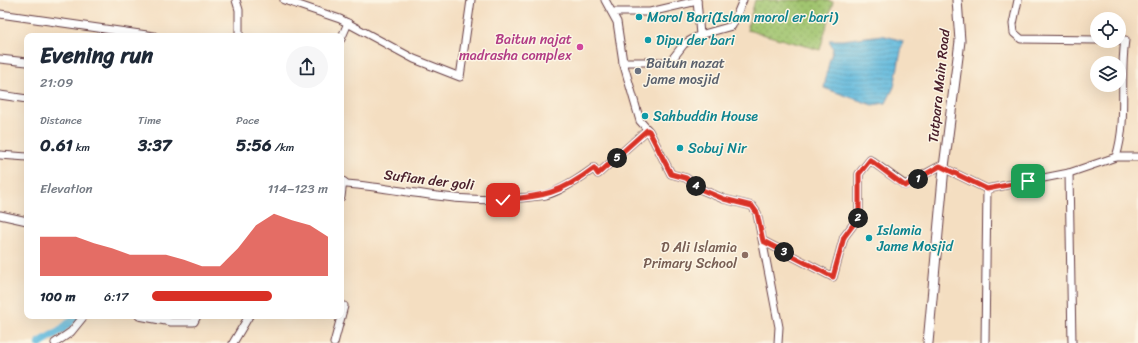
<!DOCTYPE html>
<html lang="en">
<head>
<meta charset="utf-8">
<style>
	body { margin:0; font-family:Sriracha,sans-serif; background:#f6f6f7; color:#1f2937; height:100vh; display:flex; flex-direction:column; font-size:15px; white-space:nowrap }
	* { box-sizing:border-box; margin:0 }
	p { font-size:13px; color:#747a83 }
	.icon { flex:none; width:22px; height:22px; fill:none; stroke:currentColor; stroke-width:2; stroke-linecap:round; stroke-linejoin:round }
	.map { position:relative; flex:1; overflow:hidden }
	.panel { position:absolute; left:24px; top:33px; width:320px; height:286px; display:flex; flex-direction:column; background:#fff; border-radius:8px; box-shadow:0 4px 16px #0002 }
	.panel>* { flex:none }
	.tools { position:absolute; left:1090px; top:12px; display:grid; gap:8px }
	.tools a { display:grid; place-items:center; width:36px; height:36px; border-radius:50%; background:#fff; box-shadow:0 4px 16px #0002; font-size:20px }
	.pin { position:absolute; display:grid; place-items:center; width:34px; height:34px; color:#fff; margin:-17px; border-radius:8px; box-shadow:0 2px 6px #0006 }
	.km { position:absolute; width:20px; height:20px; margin:-10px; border-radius:50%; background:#222; color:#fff; font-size:11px; line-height:20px; text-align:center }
	.round { display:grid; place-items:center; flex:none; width:42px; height:42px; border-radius:21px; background:#f6f6f7 }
	.overview { display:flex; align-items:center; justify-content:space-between; height:68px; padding:0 16px }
	h1 { font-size:22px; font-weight:700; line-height:30px }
	.figures { display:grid; grid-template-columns:repeat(3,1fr); gap:6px; height:68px; padding:4px 16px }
	.figures div { display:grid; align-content:center }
	.figures b { font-size:17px; font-weight:700 }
	.figures small { font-size:11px; font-weight:400 }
	.figures p { font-size:11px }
	.chart { height:112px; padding:8px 16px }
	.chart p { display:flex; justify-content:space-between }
	.chart svg { width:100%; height:72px; margin-top:4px; fill:#d93025; opacity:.7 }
	ul { padding:0 16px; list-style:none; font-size:13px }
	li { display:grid; grid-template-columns:64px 48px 1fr; align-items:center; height:30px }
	li i { height:10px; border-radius:5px; background:#d93025 }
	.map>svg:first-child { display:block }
</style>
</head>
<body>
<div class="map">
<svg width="1138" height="343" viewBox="0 0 1138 343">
	<defs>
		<pattern id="park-dots" width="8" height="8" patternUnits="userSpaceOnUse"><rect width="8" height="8" fill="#a1c56f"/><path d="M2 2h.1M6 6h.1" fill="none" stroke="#859f5b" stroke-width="1.8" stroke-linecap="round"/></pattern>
		<pattern id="water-rules" width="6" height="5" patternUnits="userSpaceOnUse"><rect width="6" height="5" fill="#61bade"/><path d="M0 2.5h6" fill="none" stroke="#5297b4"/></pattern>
	</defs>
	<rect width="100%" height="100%" fill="#fcf5e5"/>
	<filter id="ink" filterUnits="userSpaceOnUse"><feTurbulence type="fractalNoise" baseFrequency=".025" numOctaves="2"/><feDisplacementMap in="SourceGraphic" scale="8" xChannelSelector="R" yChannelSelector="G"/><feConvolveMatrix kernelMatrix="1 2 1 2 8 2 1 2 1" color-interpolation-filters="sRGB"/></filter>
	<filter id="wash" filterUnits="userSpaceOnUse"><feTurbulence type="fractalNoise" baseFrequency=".012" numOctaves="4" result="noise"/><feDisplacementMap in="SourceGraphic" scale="16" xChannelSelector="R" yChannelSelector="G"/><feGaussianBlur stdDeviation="0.9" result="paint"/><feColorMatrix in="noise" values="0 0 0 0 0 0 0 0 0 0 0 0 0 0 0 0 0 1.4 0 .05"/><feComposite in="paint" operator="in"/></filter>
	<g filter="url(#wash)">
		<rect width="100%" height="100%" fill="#f4dec1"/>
		<polygon fill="url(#park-dots)" stroke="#76724d" points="755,0 825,0 833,2 820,50 747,30"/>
		<polygon fill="url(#water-rules)" stroke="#566c84" points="882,35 903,41 894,87 886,103 872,105 824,88 829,62 833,49 829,40 843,40"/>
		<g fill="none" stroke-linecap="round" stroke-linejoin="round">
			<polyline stroke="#61bade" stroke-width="8" points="39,343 61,330 77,316"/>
		</g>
	</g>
	<g filter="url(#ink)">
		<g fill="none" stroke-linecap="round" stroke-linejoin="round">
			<g stroke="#643c42" stroke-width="9">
				<g id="minor">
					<polyline points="236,0 239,10 239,36"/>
					<polyline points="284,0 340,19 414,59 460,77 471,0"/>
					<polyline points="605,0 617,22 623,62 640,121 649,131 671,174 686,178 700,189 724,199 752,206 757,213 779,327 778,343"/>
					<polyline points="697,0 700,35"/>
					<polyline points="1018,0 1013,24 1014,33 1021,39 1097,40"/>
					<polyline points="612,12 650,12 697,1"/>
					<polyline points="0,14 154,36"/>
					<polyline points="341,39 348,23"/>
					<polyline points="0,59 27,62"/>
					<polyline points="623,62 670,62 684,44 700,35 732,26 743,0"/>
					<polyline points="0,95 27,99"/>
					<polyline points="0,155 27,157"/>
					<polyline points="1116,157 1138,157"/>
					<polyline points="1069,173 1072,343"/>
					<path d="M 341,197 L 343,181 L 347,184 C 405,189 461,205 519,198 C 528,197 538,197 546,195 C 563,190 579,179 594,168 L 598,174 L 647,130"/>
					<polyline points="0,215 27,221"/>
					<path d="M 763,241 L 833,277 L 844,237 L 859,217 L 859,174 L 870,160 L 905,185 L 940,166 L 987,189 L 1069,173 L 1116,157 C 1128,120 1119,79 1125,40 L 1119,40"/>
					<polyline points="139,316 171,322 194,322 197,316"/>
					<polyline points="55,343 71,332 84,316"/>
					<polyline points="233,343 249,316"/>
					<polyline points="334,343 344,306 341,306"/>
					<polyline points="985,343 987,189"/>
				</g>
			</g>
			<g stroke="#643c42" stroke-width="11">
				<polyline id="tertiary" points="928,343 944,167 960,41 957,0"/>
			</g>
			<use href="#minor" stroke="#fff" stroke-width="7"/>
			<use href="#tertiary" stroke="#fff" stroke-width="9"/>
		</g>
	</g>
	<g fill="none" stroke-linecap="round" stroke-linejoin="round" filter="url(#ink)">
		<g stroke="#fff" stroke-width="8">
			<path id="route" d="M 503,200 C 543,196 560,194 594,168 L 598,174 L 647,130 L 649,131 L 671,174 L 686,178 L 700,189 L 724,199 L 752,206 L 757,213 L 763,241 L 833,277 L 844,237 L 859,217 L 859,174 L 870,160 L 905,186 L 940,166 L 987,189 L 1028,181"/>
		</g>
		<use href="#route" stroke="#d93025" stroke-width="5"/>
	</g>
	<g fill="#0f9aa8" stroke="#fcf5e5" stroke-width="1.5">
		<circle cx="639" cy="17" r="4"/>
		<circle cx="648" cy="40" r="4"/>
		<circle cx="645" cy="116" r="4"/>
		<circle cx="680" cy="148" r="4"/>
		<circle cx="869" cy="238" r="4"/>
	</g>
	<circle fill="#d1479c" stroke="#fcf5e5" stroke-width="1.5" cx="580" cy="47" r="4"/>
	<circle fill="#6b7280" stroke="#fcf5e5" stroke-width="1.5" cx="638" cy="71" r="4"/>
	<circle fill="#8d6e63" stroke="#fcf5e5" stroke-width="1.5" cx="745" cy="255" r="4"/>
	<g text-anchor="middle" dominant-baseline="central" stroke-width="3" stroke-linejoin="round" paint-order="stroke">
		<g font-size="14" fill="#0d838f" stroke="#fcf5e5" text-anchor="start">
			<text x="647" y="17">Morol Bari(Islam morol er bari)</text>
			<text x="656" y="40">Dipu der bari</text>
			<text x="653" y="116">Sahbuddin House</text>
			<text x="688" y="148">Sobuj Nir</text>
			<text x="877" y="230">Islamia<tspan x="877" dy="16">Jame Mosjid</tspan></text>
		</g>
		<g font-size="14" fill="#b23c85" stroke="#fcf5e5" text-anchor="end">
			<text x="572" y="39">Baitun najat<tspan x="572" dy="16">madrasha complex</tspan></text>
		</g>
		<g font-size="14" fill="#5b616d" stroke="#fcf5e5" text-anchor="start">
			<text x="646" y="63">Baitun nazat<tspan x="646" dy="16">jame mosjid</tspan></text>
		</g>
		<g font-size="14" fill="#4a1f2b" stroke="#fcf5e5">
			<text transform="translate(939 86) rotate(-84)">Tutpara Main Road</text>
			<text transform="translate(429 180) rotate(7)">Sufian der goli</text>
		</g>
		<g font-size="14" fill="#785e54" stroke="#fcf5e5" text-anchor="end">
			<text x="737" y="247">D Ali Islamia<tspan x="737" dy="16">Primary School</tspan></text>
		</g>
	</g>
</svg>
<div class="tools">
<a><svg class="icon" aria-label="locate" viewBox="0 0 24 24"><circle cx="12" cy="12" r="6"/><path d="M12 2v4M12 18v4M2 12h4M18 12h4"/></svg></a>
<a><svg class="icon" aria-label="layers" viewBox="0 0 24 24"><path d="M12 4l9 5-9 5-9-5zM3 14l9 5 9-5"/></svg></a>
</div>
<div class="pin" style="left:1028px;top:181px;background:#1e9e55"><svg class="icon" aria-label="arrive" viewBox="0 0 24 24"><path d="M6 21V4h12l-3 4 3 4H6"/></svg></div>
<div class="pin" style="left:503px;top:200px;background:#d93025"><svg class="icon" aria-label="check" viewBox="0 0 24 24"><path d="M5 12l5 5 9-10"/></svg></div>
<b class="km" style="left:918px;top:179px">1</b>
<b class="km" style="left:858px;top:218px">2</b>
<b class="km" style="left:784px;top:252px">3</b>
<b class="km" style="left:696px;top:186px">4</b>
<b class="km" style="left:617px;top:158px">5</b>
<section class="panel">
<div class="overview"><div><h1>Evening run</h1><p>21:09</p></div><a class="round"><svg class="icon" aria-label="share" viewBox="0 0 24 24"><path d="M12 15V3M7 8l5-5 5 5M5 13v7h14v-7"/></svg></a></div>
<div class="figures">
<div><p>Distance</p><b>0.61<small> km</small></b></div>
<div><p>Time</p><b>3:37</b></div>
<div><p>Pace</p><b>5:56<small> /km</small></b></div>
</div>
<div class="chart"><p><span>Elevation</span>114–123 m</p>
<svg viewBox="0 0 160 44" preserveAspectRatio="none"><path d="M0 44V20L10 20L20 20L30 24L40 27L50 31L60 31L70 31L80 34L90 38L100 38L110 27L120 13L130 6L140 10L150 13L160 20V44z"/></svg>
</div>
<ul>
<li><b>100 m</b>6:17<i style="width:68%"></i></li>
</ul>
</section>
</div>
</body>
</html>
